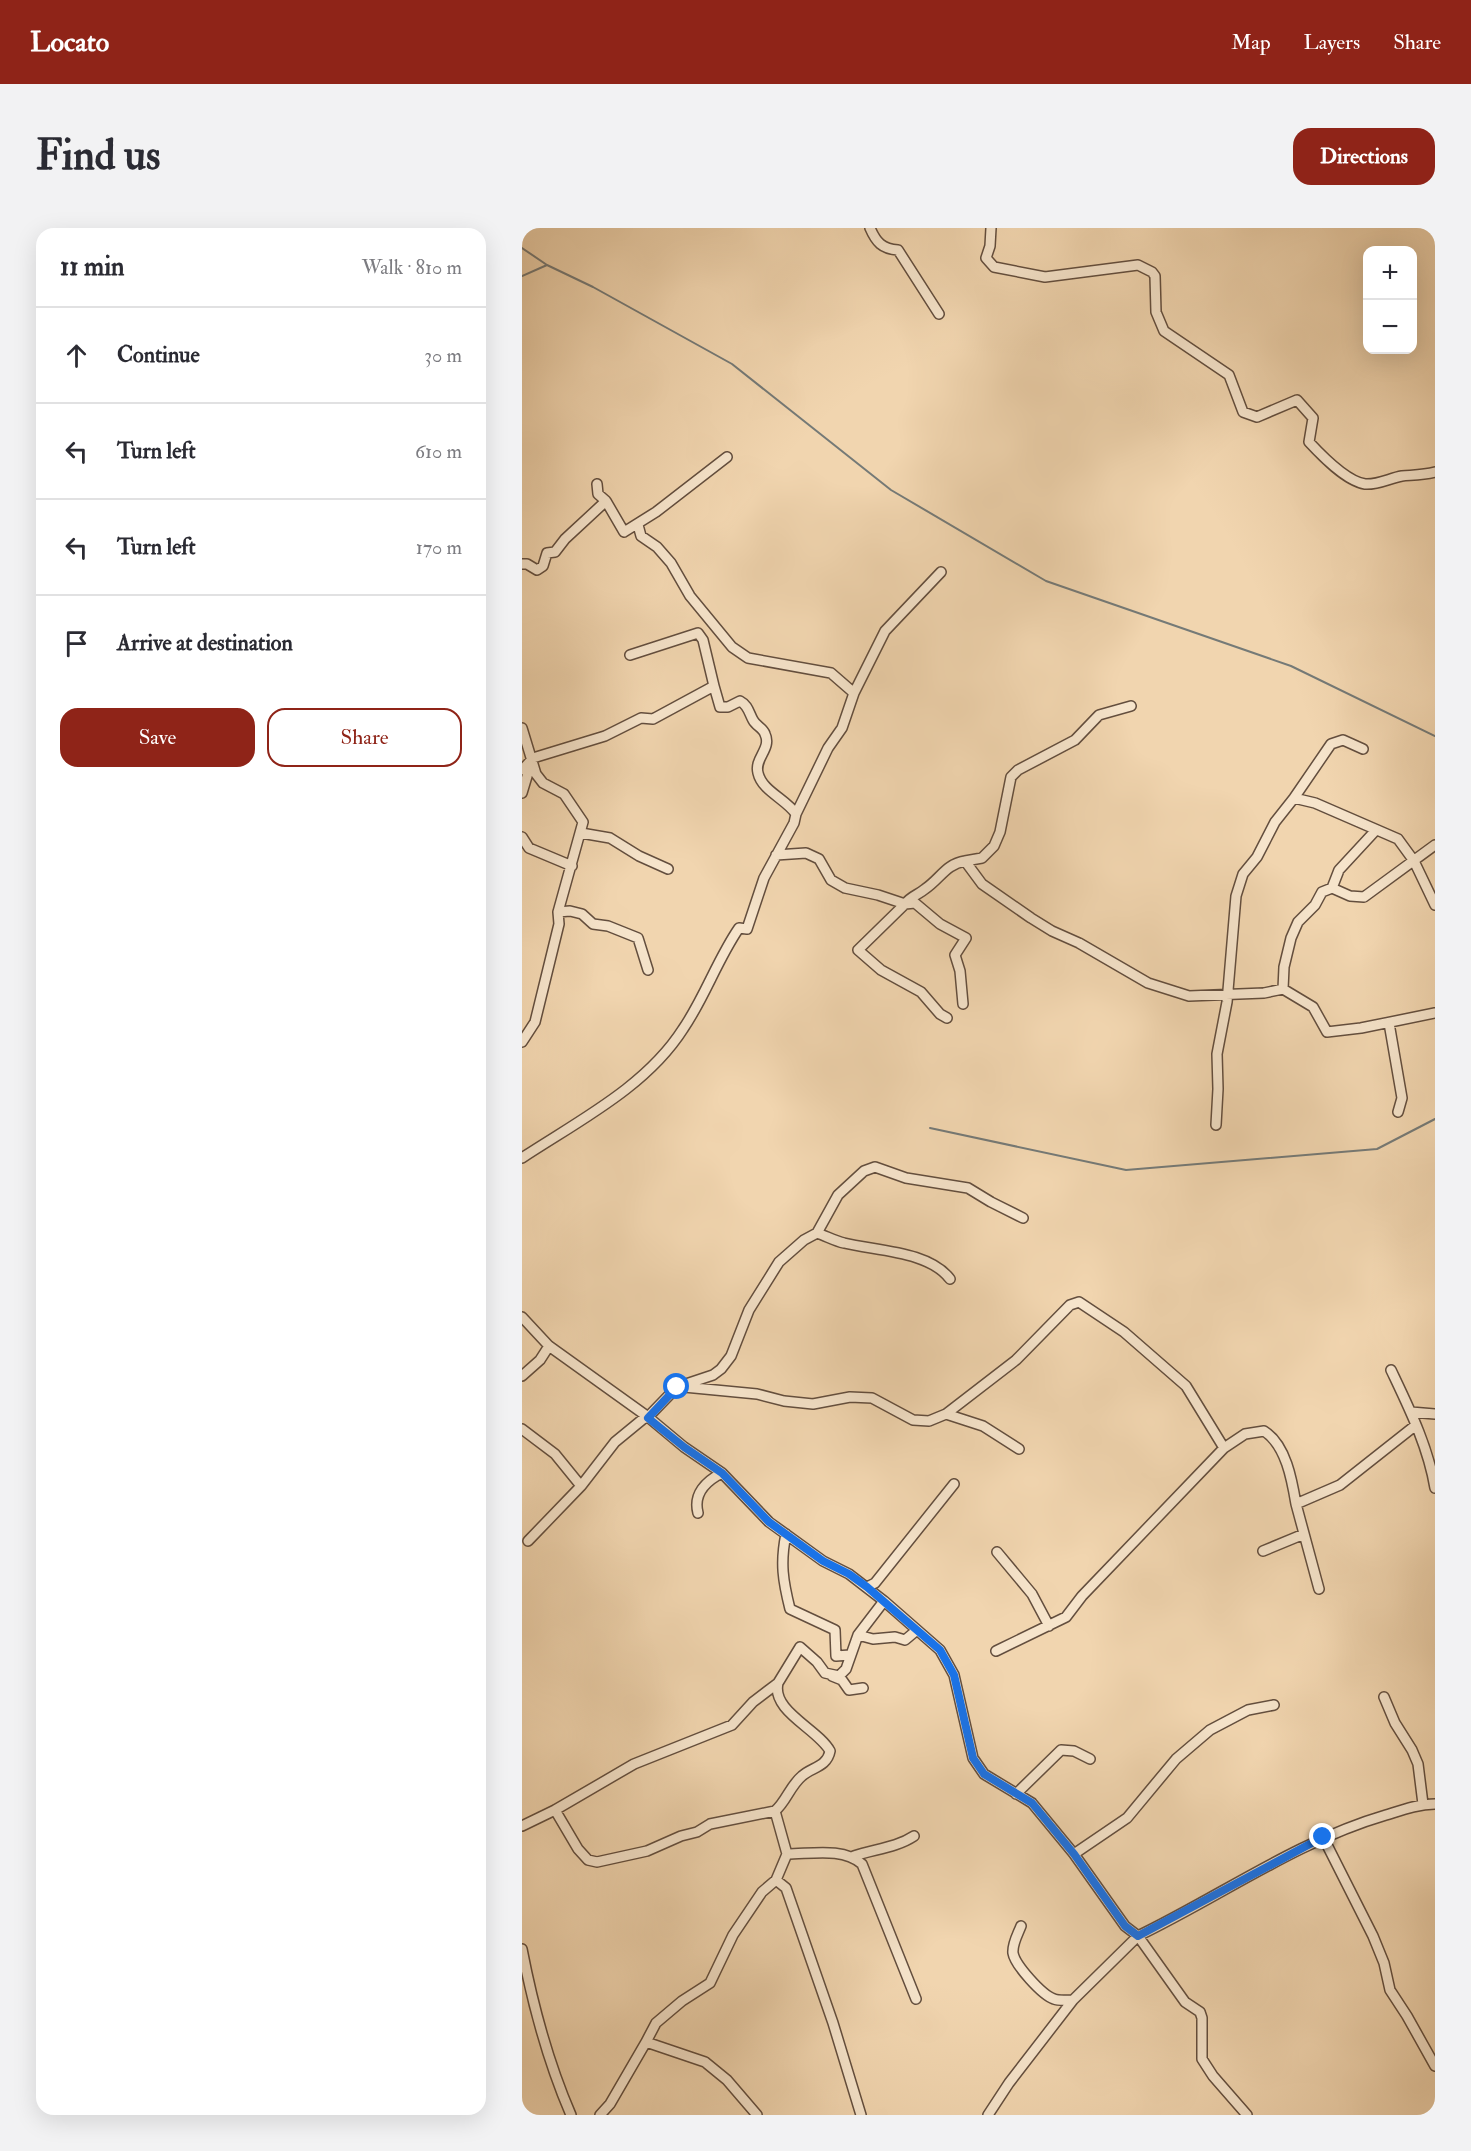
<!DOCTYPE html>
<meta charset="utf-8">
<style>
:root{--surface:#fff;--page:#f2f2f3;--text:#2b2b33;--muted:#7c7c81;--line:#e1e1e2;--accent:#8f2418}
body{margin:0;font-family:"IM FELL Double Pica",serif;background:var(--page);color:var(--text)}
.controls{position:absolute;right:18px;top:18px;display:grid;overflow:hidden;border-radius:12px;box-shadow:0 6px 24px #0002}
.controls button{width:54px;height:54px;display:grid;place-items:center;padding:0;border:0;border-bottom:2px solid var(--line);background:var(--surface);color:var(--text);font:30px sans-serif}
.stop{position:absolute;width:18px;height:18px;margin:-14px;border:4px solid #1a73e8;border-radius:50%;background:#fff}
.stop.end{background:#1a73e8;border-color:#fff;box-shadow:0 2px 6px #0008}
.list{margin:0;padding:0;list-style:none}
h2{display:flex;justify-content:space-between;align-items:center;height:78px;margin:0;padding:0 24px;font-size:26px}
h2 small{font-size:20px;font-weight:400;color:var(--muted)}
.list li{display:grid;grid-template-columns:39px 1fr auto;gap:18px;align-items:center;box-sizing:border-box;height:96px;padding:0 24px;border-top:2px solid var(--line)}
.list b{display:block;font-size:22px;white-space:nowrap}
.list em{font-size:20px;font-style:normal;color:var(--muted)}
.actions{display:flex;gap:12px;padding:18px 24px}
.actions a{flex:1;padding:14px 0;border:2px solid var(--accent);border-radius:18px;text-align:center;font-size:21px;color:var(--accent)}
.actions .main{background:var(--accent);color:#fff}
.icon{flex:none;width:33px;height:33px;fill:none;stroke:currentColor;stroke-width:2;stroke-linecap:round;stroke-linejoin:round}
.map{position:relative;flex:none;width:913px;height:1887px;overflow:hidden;border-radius:18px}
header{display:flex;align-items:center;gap:36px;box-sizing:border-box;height:84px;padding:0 30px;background:var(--accent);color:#fff}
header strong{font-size:28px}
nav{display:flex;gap:33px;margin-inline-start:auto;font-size:21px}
.intro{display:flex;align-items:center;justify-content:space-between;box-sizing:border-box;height:144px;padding:0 36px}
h1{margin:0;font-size:42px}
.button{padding:15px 27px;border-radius:18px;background:var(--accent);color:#fff;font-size:21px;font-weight:700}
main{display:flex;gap:36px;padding:0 36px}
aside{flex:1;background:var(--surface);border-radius:18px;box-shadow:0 6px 24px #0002}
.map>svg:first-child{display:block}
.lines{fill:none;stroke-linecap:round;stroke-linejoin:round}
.stream{stroke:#757a77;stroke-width:2}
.minor-casing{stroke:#634e3e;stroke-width:12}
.minor{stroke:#f6e4cb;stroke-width:9}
.route{stroke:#1a73e8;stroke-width:8}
</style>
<header>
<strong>Locato</strong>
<nav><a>Map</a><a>Layers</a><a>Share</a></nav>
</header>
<div class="intro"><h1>Find us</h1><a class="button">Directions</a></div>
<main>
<aside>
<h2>11 min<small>Walk · 810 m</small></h2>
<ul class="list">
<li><svg class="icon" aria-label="ahead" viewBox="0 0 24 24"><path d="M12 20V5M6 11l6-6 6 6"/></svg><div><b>Continue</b></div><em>30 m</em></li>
<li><svg class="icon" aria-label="left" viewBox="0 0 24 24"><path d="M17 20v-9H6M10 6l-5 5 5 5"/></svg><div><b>Turn left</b></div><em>610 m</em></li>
<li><svg class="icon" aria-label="left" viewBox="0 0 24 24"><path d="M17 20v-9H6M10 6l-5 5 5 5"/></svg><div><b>Turn left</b></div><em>170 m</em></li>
<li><svg class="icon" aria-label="arrive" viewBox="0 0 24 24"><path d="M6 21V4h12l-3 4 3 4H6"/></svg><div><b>Arrive at destination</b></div></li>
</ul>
<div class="actions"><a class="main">Save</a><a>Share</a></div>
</aside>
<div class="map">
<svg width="913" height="1887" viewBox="0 0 913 1887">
<rect width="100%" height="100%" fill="#f1d5af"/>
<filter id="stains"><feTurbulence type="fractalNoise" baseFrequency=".00333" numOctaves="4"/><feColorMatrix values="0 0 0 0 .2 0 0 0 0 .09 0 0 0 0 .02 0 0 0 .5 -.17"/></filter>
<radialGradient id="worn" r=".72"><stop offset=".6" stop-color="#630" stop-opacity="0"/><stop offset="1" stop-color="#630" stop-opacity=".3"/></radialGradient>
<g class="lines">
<!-- stream -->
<path class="stream" d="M0,20L25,37L71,59L210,136L369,262L524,353L769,438L913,508
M0,48L25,37
M408,900L604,942L855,921L913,891"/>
<defs>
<path id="minor" d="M348,0C354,14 360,21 376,22L417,86
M469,0L468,18L464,30L472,39L523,49L616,37L630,44L633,48L634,84L642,103L707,147L721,184L735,189L775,172L791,190L787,214C800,228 824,253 843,256C856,257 868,250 880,248C891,247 902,247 913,244
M84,273L102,304L134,284L205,229
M116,297L119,308L135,319L149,335L168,368L210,419L226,430L309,445L332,465L363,403L419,344
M0,336H5L15,342L21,338L25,325L33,324L43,311L84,273L76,266L75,256
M108,427L176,405L181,412L192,458
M0,500L14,546L21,555L42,566L61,594L36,684L37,696L13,794L0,814
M0,565L6,545L1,541L11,530L83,508L119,490L131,491L192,458L198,479H206L218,473C226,477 227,485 231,492C234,498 241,500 243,506C250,521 232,530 236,545C240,563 264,571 274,586L272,595L242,650L225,701L217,700C195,732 183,769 161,801C124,859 56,893 0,930
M772,570L793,575L876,611L892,633L913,677
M274,586L306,520L320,500L332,465
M59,605L88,610L117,628L146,641
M0,609L7,620L50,638
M254,627L284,625L297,631L309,652L323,660L356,667L383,676C389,668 396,667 403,661C418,651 424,636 443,633L460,656L509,690L530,703L557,715L626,755L667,768L742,765L761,761L791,779L805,804L839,800L913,785
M443,633L460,630L472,618L478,604L489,549L496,542L553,512L577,487L609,478
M810,660L817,642L854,602
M36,684L48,683L60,686L71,696L86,698L116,710L126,742
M761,761L762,739L769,710L776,694L793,677L800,664L810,660L828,668L842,669L913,617
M425,790L418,786L399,764L359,742L336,722L383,676L393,675L418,696L444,710L433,727L438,743L441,776
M867,795L880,870L876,884
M694,897L696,861L695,826L705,774L714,668L721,646L735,629L753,594L772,570L809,516L821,512L841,521
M295,1005C304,1008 313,1013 322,1015C354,1023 407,1023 428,1051
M0,1089L27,1118L126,1189L162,1219L200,1245L247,1294L301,1333L327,1346L362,1373L336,1407L324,1441L317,1448L303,1445L295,1434L278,1419L256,1455L231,1474L210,1497L112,1536L33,1582L0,1598
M869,1142C887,1180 906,1218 913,1260
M0,1148L18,1132L27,1118
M162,1159L235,1166L262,1173L291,1176L328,1169L350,1170L391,1192L407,1193L424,1186L494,1132L548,1077L557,1074L602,1104L664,1158L702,1220
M889,1184L913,1186
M424,1186L461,1198L497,1221
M0,1201L33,1226L59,1258
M774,1276L797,1361
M176,1285C171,1266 184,1253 200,1245
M264,1306C258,1335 261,1353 268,1381L313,1402L314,1428L328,1427
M6,1313L59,1258L93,1214L121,1191L126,1189L155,1159L191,1147L199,1141L209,1128L227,1082L257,1034L282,1012L295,1005L316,967L342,943L353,939L384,950L446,960L469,974L501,990
M741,1323L782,1306
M475,1324L510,1366L527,1398
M345,1359L353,1355L432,1256
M362,1373L418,1422L432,1447L451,1530L462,1546L510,1575L552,1626L603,1698L616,1708C699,1668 775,1613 864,1587C880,1582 896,1576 913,1576
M336,1407L351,1411L373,1409L383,1412L395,1402
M474,1423L544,1389L560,1368L702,1220L723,1206L742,1203C764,1217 770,1252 774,1276L818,1257L894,1197
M310,1448L320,1452L327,1462L341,1460
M862,1469L873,1495L890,1522L896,1536L901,1576
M494,1566L539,1522L552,1523L568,1531
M33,1582L56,1621L66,1632L75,1634L125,1623L159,1608L175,1604L188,1596L253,1583C264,1574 268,1558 280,1548C290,1539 305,1539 308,1523C296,1501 249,1483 256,1455
M253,1583L265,1626
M801,1609L851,1708L862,1735L868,1762L885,1788L913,1838
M552,1626L605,1590L654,1531L688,1502L726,1482L752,1477
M332,1628C352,1621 374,1620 392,1608
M254,1652L265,1626C289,1626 321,1619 340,1636L394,1771
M499,1698C496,1706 490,1716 491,1725C493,1737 520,1767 532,1771C537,1773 544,1772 551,1772
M0,1721C11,1778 26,1834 49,1887
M124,1814L134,1795L160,1773L188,1755L211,1707L240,1664L254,1652L264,1660L311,1795L339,1887
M78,1887L88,1876L124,1814L183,1834L205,1852L235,1887
M466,1887L487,1855L551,1772L616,1708L663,1774L678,1784L680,1790V1831L691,1848L725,1887"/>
</defs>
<!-- minor casing -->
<use href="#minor" class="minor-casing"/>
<!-- minor -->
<use href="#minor" class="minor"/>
</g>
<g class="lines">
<!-- route -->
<path class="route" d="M155,1159L126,1190L162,1219L200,1245L247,1294L301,1333L327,1346L345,1359L418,1422L432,1447L451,1530L462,1546L510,1575L552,1626L603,1698L616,1708L801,1609"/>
</g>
<rect width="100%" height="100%" filter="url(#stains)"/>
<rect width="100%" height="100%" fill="url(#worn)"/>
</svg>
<div class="controls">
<button>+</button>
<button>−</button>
</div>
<div class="stop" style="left:155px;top:1159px"></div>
<div class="stop end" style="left:801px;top:1609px"></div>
</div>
</main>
